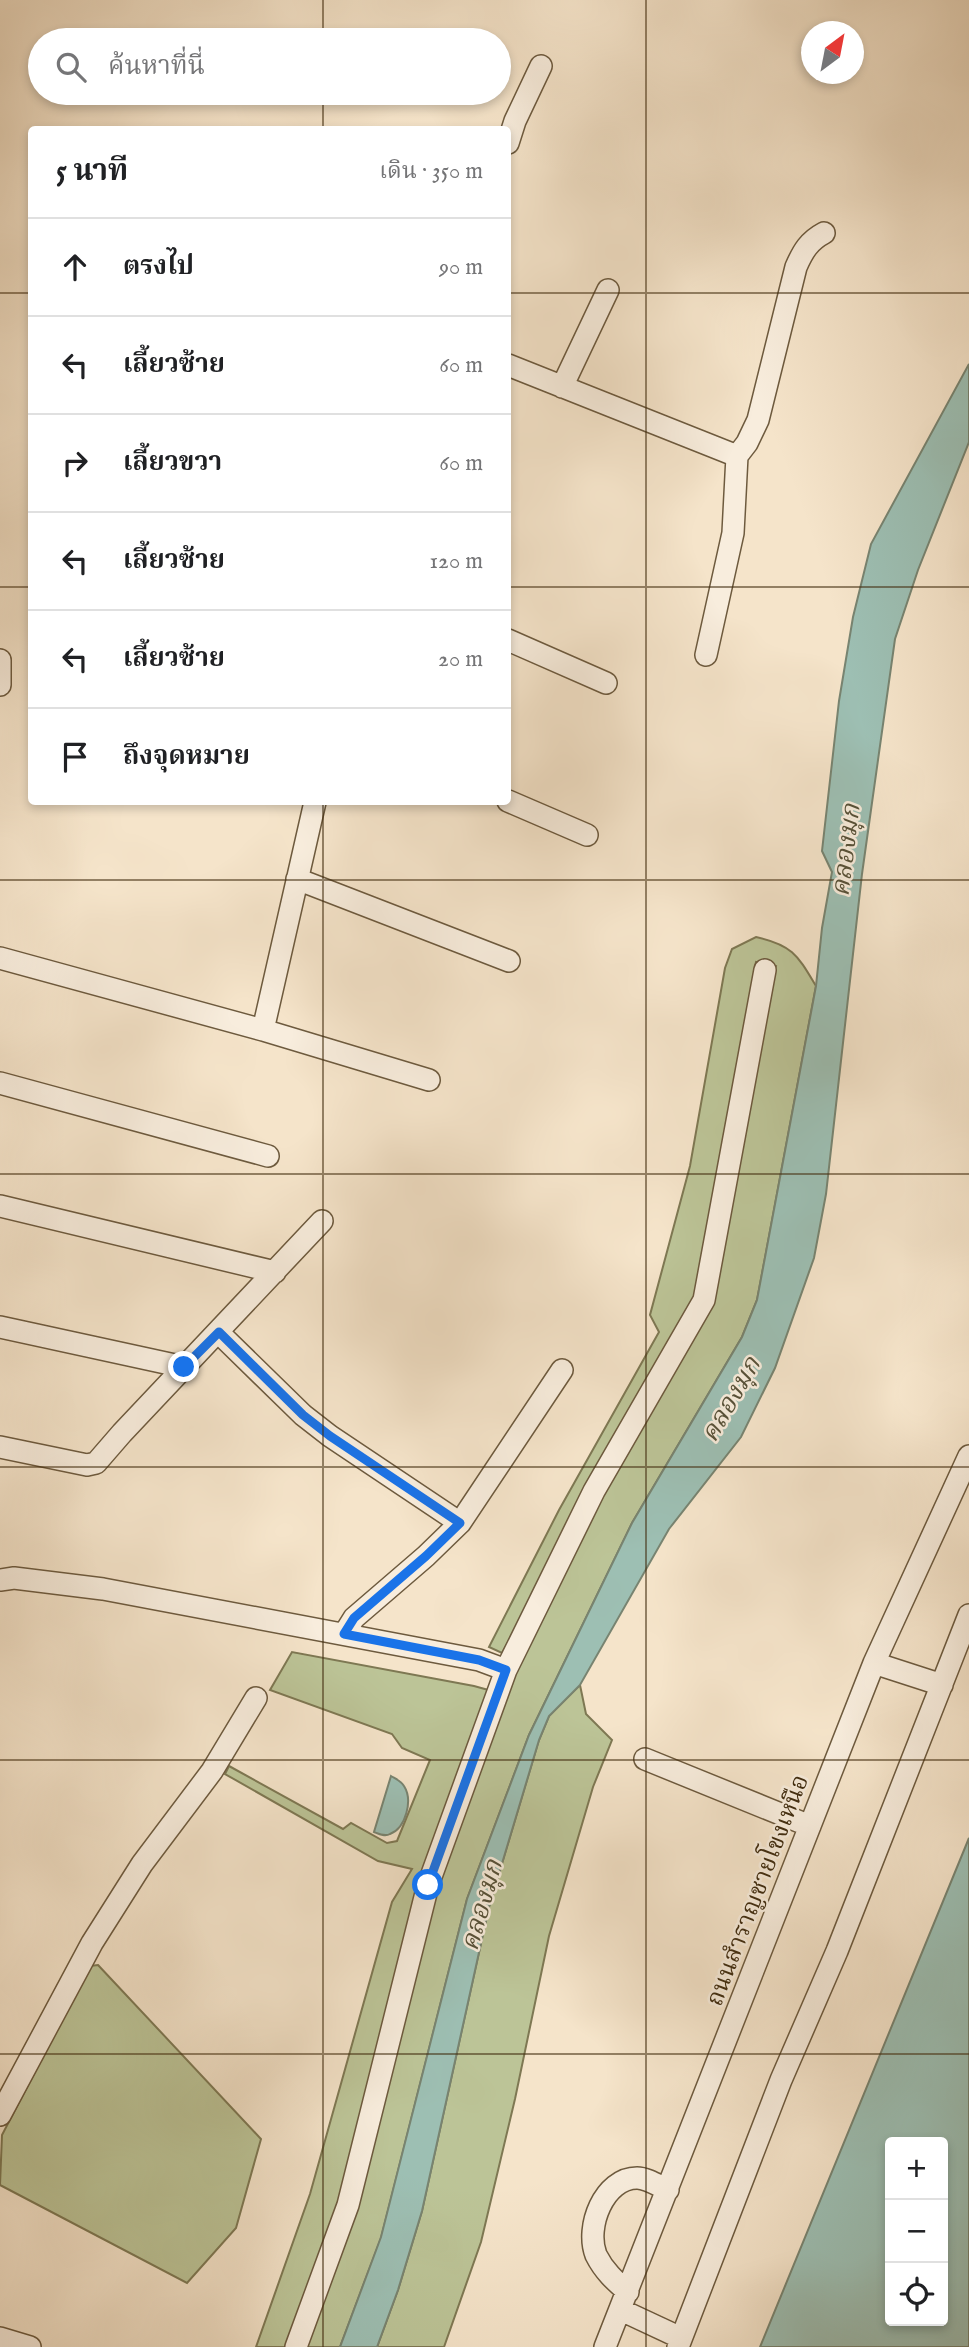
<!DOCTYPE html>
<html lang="th">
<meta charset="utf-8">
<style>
:root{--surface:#fff;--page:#f2f2f2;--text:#202124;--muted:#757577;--line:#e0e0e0}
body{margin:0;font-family:"IM FELL English","Noto Serif Thai",serif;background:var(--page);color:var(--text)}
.controls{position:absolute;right:21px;bottom:21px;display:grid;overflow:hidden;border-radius:7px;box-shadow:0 4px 10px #0003}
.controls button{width:63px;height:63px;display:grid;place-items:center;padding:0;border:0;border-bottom:2px solid var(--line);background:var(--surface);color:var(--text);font:35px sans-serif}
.compass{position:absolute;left:801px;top:21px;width:63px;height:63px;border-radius:50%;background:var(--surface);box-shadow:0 4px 10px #0003;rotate:32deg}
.stop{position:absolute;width:21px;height:21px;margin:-16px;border:5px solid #1a73e8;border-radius:50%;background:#fff}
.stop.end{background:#1a73e8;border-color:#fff;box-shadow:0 2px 7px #0008}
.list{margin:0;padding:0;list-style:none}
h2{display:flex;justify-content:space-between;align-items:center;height:91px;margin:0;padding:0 28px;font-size:30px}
h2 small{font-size:23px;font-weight:400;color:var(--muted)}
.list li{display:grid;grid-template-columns:46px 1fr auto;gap:21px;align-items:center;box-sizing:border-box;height:98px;padding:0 28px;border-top:2px solid var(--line)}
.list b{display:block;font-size:26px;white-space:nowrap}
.list em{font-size:23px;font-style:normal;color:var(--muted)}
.icon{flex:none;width:38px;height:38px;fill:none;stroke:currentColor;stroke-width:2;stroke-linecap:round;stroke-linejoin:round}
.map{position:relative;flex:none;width:969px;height:2347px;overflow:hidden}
.search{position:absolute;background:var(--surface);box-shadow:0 4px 10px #0003;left:28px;top:28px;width:483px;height:77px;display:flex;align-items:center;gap:18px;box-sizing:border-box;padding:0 24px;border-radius:38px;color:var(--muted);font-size:26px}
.panel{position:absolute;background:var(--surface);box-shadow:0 4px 10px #0003;left:28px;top:126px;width:483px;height:679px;border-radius:7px}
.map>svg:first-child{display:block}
.green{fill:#bcc497;stroke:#7e7853;stroke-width:2}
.water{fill:#9dbfb3;stroke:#788471;stroke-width:2;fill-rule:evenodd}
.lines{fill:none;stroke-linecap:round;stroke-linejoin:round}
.minor-casing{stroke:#6d5a3e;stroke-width:24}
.minor{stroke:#f8eddd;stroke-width:21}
.route{stroke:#1a73e8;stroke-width:9}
.grid{fill:none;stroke:#402c0f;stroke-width:2;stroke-opacity:0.55}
.labels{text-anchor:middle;stroke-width:5;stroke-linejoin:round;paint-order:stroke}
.street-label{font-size:24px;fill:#402c0f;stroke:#f8eddd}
.water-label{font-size:26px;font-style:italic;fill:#575138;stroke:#f8eddd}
</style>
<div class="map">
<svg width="969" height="2347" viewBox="0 0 969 2347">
<rect width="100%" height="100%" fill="#f5e4ca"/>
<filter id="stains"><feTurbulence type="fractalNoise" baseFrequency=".00286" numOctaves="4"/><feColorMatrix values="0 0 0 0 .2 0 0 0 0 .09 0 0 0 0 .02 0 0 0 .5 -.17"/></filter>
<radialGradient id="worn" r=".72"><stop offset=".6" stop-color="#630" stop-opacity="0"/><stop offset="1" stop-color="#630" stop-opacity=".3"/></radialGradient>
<!-- green -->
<path class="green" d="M756,937C793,945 798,956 816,986L757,1300L742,1337L632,1523L529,1735L467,1899L381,2238L340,2347H256L310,2194L392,1902L412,1869L378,1861L225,1774L229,1766L343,1829L351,1823L387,1843L397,1841L430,1760L402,1748L392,1734L270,1690L292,1652L474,1686L503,1694L602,1495L713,1305L776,966L756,962L696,1296L502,1653L489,1647L559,1510L659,1332L650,1315L690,1166L725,968L732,949Z
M580,1685L586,1714L612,1740L593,1787L549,1936L515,2099L481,2242L444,2347H377L398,2290L422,2211L489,1907L539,1740L549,1716Z
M98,1965L261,2139L236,2228L187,2283L0,2185L2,2135L90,1966Z"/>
<!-- water -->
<path class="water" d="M969,364V442L918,570L895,639L862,874L826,1194L814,1258L775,1368L741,1437L669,1529L580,1685L549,1716L539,1740L489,1907L422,2211L398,2290L377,2347H340L381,2237L467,1899L529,1735L632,1523L742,1337L757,1300L816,986L822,928L832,872L822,851L839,701L853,617L871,544Z
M391,1776C396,1779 401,1781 404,1786C413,1800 406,1828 390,1834C385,1837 379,1834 374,1832Z
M969,1838V2347H760ZM890,2142H943V2321H890Z"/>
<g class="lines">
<defs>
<path id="minor" d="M508,143L515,121L541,66
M508,365L737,456L733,533L706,655
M562,387L608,290
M737,456L747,443L758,420L796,267C803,251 809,241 824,233
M508,640L606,683
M0,660V685
M508,801L587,835
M297,879L509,961
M0,958L263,1030L429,1080
M263,1030L315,802
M0,1083L268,1156
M0,1206L275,1272
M0,1327L184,1367
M218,1332L303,1415L330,1436L460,1523
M0,1447L87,1465L96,1463L122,1433L322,1221
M0,1580L14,1578L103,1589L479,1660L506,1670
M344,1634L354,1618L426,1556L460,1523L562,1370
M874,1663L942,1685
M645,1759L810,1826
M0,2115L92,1943L142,1864L212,1771L256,1698
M628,2292C615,2281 604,2271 596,2255C585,2227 604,2178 637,2178C647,2178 659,2186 668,2190
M621,2310L681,2338
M0,2338L30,2347
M296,2347L348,2205L428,1885L506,1670L594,1491L704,1300L765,970
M605,2347L874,1663L969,1456
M678,2347L781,2080L837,1951L969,1615"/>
</defs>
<!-- minor casing -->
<use href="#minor" class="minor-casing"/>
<!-- minor -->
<use href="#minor" class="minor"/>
</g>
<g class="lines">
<!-- route -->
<path class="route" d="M184,1367L219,1332L303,1415L330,1436L460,1523L426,1556L354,1618L344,1634L479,1660L506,1670L428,1885"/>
</g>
<!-- grid -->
<path class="grid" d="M323,0V40M646,0V2347M323,93V130M0,293H32M508,293H969M0,587H32M508,587H969M323,802V2347M0,880H969M0,1174H969M0,1467H969M0,1760H969M0,2054H969"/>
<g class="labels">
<!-- street labels -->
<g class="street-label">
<text transform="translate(757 1890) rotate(-69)" y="8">ถนนสำราญชายโขงเหนือ</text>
</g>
<!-- water labels -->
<g class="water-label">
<text transform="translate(845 850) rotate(-83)" y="9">คลองมุก</text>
<text transform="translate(730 1399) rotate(-60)" y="9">คลองมุก</text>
<text transform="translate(481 1905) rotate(-74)" y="9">คลองมุก</text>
</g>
</g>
<rect width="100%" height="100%" filter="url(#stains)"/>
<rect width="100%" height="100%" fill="url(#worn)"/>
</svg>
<div class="controls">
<button>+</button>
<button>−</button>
<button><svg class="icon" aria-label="locate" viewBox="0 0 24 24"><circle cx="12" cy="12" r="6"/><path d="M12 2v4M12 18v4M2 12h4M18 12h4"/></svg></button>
</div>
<svg class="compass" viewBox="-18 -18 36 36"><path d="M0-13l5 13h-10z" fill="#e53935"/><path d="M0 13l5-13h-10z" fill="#757577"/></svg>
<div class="stop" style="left:428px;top:1885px"></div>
<div class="stop end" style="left:184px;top:1367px"></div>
<div class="search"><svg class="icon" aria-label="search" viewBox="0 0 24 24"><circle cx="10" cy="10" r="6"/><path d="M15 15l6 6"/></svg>ค้นหาที่นี่</div>
<section class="panel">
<h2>5 นาที<small>เดิน · 350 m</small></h2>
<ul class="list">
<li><svg class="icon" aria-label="ahead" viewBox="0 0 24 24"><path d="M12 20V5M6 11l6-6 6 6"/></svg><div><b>ตรงไป</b></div><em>90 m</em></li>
<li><svg class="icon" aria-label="left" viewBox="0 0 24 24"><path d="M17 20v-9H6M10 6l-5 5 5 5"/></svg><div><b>เลี้ยวซ้าย</b></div><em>60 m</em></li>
<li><svg class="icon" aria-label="right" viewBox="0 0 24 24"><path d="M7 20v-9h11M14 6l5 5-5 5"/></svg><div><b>เลี้ยวขวา</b></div><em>60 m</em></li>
<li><svg class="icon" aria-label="left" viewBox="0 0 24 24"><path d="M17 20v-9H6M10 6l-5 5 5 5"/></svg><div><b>เลี้ยวซ้าย</b></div><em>120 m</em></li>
<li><svg class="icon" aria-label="left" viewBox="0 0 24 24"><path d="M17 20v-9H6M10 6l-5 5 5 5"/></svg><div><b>เลี้ยวซ้าย</b></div><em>20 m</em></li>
<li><svg class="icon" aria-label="arrive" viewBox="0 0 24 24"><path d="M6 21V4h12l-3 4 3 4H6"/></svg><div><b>ถึงจุดหมาย</b></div></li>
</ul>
</section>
</div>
